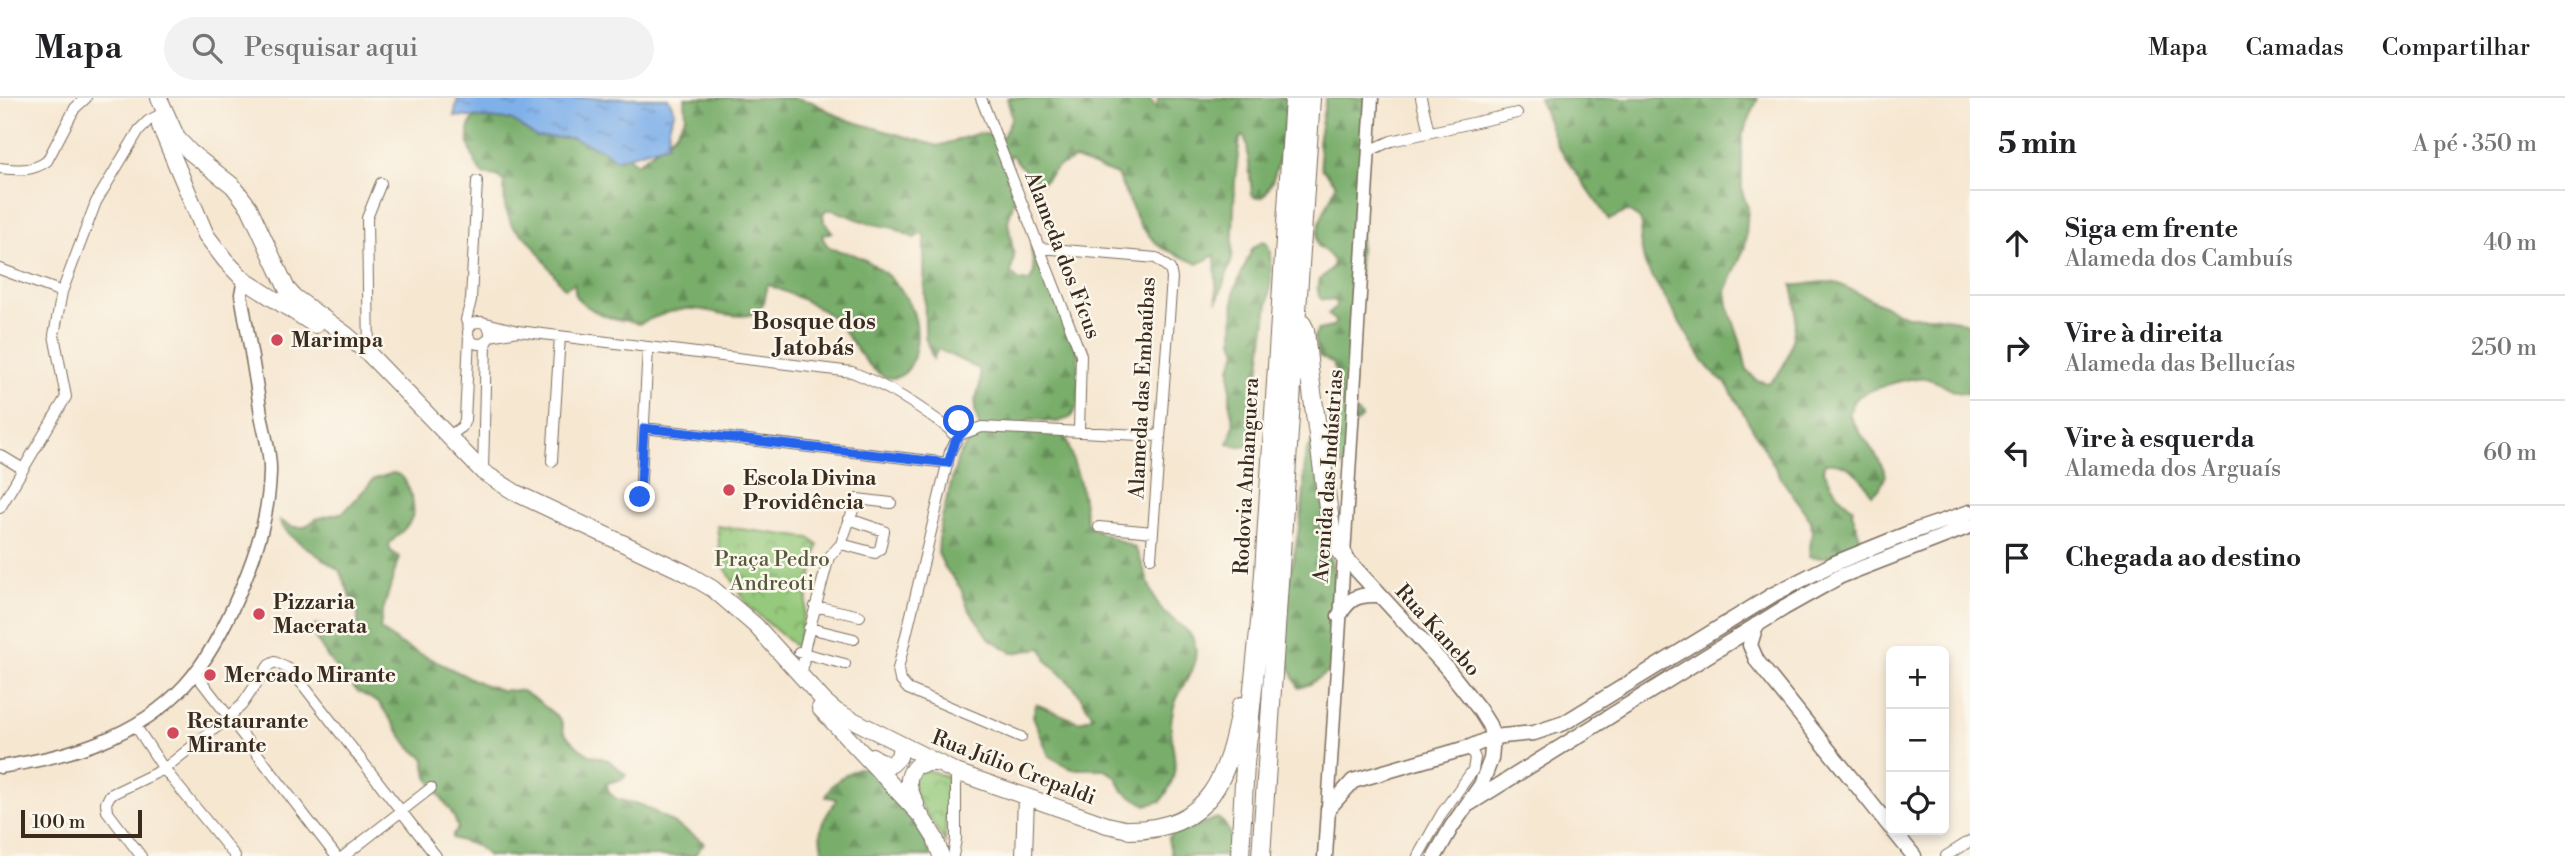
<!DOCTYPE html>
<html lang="pt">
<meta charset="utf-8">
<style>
:root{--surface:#fff;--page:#f2f2f2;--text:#202124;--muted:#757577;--line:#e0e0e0}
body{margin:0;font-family:"Libre Bodoni",serif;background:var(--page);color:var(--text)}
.controls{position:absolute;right:21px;bottom:21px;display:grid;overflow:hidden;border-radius:10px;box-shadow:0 4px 10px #0003}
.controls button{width:63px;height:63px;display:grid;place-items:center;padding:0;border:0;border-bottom:2px solid var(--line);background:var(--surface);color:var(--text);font:35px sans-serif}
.scale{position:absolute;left:21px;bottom:18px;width:121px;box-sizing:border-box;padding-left:7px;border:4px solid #3b2a1e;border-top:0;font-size:19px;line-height:24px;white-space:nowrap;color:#3b2a1e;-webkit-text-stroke:5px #fbf7ec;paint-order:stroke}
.stop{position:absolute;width:21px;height:21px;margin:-16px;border:5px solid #2563eb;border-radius:50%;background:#fff}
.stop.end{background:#2563eb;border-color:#fff;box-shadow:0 2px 7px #0008}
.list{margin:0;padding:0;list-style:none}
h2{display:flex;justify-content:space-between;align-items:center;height:91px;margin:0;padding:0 28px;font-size:30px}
h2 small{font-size:23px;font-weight:400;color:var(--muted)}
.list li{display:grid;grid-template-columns:46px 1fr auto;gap:21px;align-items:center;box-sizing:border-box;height:105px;padding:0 28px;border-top:2px solid var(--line)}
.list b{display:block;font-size:26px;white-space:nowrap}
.list p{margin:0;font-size:23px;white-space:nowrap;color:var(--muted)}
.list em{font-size:23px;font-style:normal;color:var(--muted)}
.icon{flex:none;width:38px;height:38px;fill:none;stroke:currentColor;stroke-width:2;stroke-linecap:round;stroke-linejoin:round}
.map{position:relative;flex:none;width:1970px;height:758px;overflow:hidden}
header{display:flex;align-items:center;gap:42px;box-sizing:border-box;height:98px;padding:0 35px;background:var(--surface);border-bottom:2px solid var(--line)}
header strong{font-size:33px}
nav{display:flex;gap:38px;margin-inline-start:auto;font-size:24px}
.search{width:490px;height:63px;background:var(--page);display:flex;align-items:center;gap:18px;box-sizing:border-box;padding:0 24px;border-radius:38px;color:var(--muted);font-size:26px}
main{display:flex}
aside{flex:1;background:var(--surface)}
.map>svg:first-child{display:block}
.forest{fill:url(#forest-firs);stroke:#5a6c44;stroke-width:2}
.park{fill:url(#park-crowns);stroke:#687a4c;stroke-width:2}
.water{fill:url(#water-ripples);stroke:#5d6d84;stroke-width:2}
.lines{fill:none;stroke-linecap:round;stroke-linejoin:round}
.minor-casing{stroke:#7c6c5d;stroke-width:12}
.tertiary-casing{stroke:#7c6c5d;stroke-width:15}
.secondary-casing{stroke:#7c6c5d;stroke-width:17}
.primary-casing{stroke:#7c6c5d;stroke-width:18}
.motorway-casing{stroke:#7c6c5d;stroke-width:20}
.minor{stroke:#fff;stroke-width:10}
.tertiary{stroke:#fff;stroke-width:12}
.secondary{stroke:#fff;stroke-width:14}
.primary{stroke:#fff;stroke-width:16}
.motorway{stroke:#fff;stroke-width:18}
.route{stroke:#2563eb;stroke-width:9}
.poi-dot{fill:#d1495b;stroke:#fbf7ec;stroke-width:2.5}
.labels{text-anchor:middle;stroke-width:5;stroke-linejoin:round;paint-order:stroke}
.street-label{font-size:21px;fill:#3b2a1e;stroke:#fbf7ec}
.poi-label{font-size:21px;font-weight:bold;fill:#3b2a1e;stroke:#fbf7ec;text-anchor:start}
.park-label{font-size:21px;fill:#565a3a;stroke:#fbf7ec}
.neighbourhood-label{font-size:23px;font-weight:bold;fill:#3b2a1e;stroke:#fbf7ec}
</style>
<header>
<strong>Mapa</strong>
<div class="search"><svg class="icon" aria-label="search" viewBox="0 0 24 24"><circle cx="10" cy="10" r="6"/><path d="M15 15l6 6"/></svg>Pesquisar aqui</div>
<nav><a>Mapa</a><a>Camadas</a><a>Compartilhar</a></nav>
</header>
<main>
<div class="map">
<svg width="1970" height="758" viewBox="0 0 1970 758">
<defs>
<pattern id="forest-firs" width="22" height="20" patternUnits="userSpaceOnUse" patternTransform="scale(1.75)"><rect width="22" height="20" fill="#78ad6b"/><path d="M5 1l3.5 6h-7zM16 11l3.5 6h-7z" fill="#648d57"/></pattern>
<pattern id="park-crowns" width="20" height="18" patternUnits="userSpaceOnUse" patternTransform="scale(1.75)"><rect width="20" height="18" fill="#95c97b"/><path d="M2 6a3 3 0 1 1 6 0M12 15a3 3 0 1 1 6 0" fill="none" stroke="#7ba364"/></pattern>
<pattern id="water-ripples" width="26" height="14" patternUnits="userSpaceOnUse" patternTransform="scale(1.75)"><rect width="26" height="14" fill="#7fb0ea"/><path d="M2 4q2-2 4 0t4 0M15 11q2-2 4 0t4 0" fill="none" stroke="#698fbd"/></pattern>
</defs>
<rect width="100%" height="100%" fill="#fbf7ec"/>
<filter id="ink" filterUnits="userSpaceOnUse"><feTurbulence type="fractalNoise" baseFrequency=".0143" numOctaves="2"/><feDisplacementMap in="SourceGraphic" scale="14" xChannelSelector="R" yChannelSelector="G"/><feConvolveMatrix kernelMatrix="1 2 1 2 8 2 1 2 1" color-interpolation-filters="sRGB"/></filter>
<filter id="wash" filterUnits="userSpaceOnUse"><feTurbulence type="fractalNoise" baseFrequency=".00686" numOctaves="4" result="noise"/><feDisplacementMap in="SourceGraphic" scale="28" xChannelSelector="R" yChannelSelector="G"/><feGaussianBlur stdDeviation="1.57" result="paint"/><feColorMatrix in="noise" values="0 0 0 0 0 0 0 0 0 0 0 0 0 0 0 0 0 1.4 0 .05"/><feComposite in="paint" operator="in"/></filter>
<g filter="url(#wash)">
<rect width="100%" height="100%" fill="#f6e7d1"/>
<!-- forest -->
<path class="forest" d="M685,0H794L812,4L844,21L938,48L979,35L1003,39L1012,19L1007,0H1149L1157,11L1158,0H1287C1285,29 1281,76 1263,99L1256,100L1252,97L1247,46L1244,38L1240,40L1235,83L1232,161L1217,204L1215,157L1198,166L1160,149L1141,129L1117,77L1075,61L1057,69L1043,84L1039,85L1028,78L1013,58L1010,57L1009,59L1014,102L1008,124L1014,158L1011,175L1019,183H1030L1034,174L1031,149L1034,148L1078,254L1079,306L1070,320L1057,324L1029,321L1022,329L1059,335L1066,340L1080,385L1087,425L1097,433L1135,450C1146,469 1148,496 1163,513C1173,524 1193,532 1195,547C1200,572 1178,589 1173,612C1164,651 1189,665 1161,703L1146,707L1123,693L1116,679L1104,671H1072L1049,658L1033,618L1036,606L1079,624L1093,618L1074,589L1047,563L1042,550L1013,555L990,541L968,510L961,491L944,468L938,455L940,428L958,359L966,347L982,336C980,328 976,320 975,312C973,295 984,293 979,271L938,251L933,261L925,239L924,138L921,136L914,140L894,130L868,125L833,112H826L823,116L824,123L832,134L822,137C827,156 841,151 855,157C893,174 925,209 915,253C914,261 909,272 903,276C876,296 850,236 835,222C817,206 790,196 769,187L766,189C767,239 712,208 686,211C669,212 654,220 638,226C628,221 620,224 611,220C598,216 585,208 576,199L574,185L566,190L563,189L530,143L512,128L505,109L504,84L497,78L482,76C473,63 459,31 476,19C480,15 487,15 492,13L601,38L637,66L675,36L686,18Z
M1326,0H1369L1355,236L1351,254L1354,312L1362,319C1341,337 1352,359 1336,376L1332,377L1333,344L1340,298L1339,285L1333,265L1319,258L1314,239L1318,232L1332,229L1336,224L1328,216L1336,208V203L1321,201C1304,170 1359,176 1318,148C1313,127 1330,106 1336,86L1322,70L1318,44Z
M1539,0H1758L1742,38V94L1748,110L1745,149L1726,193L1728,207L1741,246L1747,272L1756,282L1768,285C1789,271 1794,239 1796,215C1797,206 1793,196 1792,187C1809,189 1820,180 1839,186L1906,218H1933L1958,222L1970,227V295C1949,297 1944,283 1924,280C1913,278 1864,292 1856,301C1853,305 1851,312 1849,316C1859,338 1878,354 1886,377L1880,390L1871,396C1862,378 1847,362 1825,365L1823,371L1837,396L1853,410L1852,414L1861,443C1844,452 1830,462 1809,459L1812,434L1811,423L1783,383L1726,285L1712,274L1703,263L1645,167L1640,143L1642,128L1640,121L1628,113L1609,122L1557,47Z
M1262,143L1266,144L1270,152L1271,182L1258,283L1252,301L1254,306L1259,309L1255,347L1239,349L1228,346L1234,326L1230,308V270L1237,254L1233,242L1234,193L1252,151Z
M1312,344L1329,443C1327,461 1336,475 1338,493C1340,510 1335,554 1331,572L1310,586L1299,590C1291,574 1286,562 1285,545C1282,493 1301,441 1304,390C1305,376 1302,354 1312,344Z
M393,375C402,377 405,381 408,389C421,420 410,425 389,446L390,452L399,459L382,516L380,531L400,546L480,585L501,592L522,593L535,601L558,619L562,625L564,635L579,650L590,657L608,662L626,677L623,681L607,685C607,690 608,695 614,699C620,704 633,704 641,707C649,710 701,741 704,745L694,758H488L477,748L452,740L453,736L458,731C453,704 423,689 425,661L409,648L379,605L357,593L330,563L313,536L315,527C327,526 337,537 349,539L358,531V517L340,473L296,442L282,429L280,423L293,429H305L316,421L344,414L374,381Z
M858,670H869L898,697L927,746L931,758H824C816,732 821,724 836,703L835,700L826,699C831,684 844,677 858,670Z
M1217,720C1231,727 1232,744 1231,758H1172L1168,741L1171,737Z"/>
<!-- park -->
<path class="park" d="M717,428L809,440L818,447L797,550L748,508L721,463Z
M921,673H931L947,679L945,744L914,697L913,679Z"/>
<!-- water -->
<path class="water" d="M458,0H668L675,13L669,28L668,46L615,62L605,53L573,40L536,39L511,22L454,18Z"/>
</g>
<g filter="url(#ink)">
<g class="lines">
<defs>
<path id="minor" d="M981,0L1081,257L1079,333
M1421,0L1429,34
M1369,53L1391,43L1517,15
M0,70C17,72 32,74 47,63L75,10L86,0
M1041,150L1156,160L1170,171L1172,180L1151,460
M0,171L62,194
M482,224L514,232
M468 235a11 11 0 1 1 22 0a11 11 0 1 1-22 0Z
M469,230L466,222L471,202L477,83
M490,238L518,233L852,274C887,288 920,308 949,331
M369,256L367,120L381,85
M950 330a7 7 0 1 1 14 0a7 7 0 1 1-14 0Z
M644,330L948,365
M962,336L982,329L1159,338
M959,337L950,354L898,571L900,582L908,591L1021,639
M449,338L462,329L465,322L469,239
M0,357L23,371
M552,363L560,238
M483,374L486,243
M640,399L648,250
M0,410L66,299L54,237L62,194L96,104L139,32L148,23L165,14
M1099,429L1153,434
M841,446L857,401L891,405
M815,508L860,518
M809,530L854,541
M799,554L845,566
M195,575L336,758
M802,578L805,548L829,459L841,446L875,455L880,451L884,433L849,421
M135,627L164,671L235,758
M141,758L107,713L106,705L110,697L164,671L228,620L242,607L269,567L275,564L289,571L303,587L436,758
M344,758L431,690
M953,758L956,741V674
M1418,758L1442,715L1473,672L1475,660L1470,649
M1946,758L1970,743"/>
<path id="tertiary" d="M0,669C67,659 138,639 185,587C209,561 227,524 241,491C257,453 269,416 270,374C271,355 264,335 261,316C255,276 248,236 241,196L244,182
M1328,711C1343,474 1359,237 1372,0"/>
<path id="secondary" d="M1344,458L1446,569L1479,611L1489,627L1493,639L1491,661L1481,687L1452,728L1435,758
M1339,518C1349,500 1358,496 1378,497
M1756,527L1750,547L1757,563L1891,730
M1469,706L1784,510L1841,478L1970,428
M1893,732L1914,758
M1325,758L1328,711L1353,683L1470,649L1493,639L1534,635L1564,625L1774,496L1835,465L1914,433L1970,414"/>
<path id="primary" d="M159,0L177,40L190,54L233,88L249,109L287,191L294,199L344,235L369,256L483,374L516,395L686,475L713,491L756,528L824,603L837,614L956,674L1107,727L1129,732
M160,28L206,137L225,162L244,182L315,227
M820,610L921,718L935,740L941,758
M872,658L886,667L892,666L899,659L901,647
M916,706C909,692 904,680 916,668L934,664
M1024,758L1026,699"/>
<path id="motorway" d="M1302,226L1305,232L1309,272L1331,431L1338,450L1344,458
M1129,732C1212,732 1228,677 1241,608
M1240,758L1245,666L1262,505L1294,0
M1261,758L1311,0"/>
</defs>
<!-- minor casing -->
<use href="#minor" class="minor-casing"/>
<!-- tertiary casing -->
<use href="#tertiary" class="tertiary-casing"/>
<!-- secondary casing -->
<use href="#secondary" class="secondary-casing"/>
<!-- primary casing -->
<use href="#primary" class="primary-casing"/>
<!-- motorway casing -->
<use href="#motorway" class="motorway-casing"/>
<!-- minor -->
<use href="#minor" class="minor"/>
<!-- tertiary -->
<use href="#tertiary" class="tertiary"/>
<!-- secondary -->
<use href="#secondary" class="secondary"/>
<!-- primary -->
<use href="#primary" class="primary"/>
<!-- motorway -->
<use href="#motorway" class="motorway"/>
</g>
</g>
<g class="lines" filter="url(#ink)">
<!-- route -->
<path class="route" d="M640,399L644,330L948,365L955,343L964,333V327L959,323"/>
</g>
<!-- markers -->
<g class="poi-dot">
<circle cx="277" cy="242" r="7"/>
<circle cx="729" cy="392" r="7"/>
<circle cx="259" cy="516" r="7"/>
<circle cx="210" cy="577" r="7"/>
<circle cx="173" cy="635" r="7"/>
</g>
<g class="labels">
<!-- street labels -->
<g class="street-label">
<text transform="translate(1063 157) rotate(69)" y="7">Alameda dos Fícus</text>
<text transform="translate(1142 290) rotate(-87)" y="7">Alameda das Embaúbas</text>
<text transform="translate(1246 378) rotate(-87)" y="7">Rodovia Anhanguera</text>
<text transform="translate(1328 378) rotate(-86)" y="7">Avenida das Indústrias</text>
<text transform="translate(1438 532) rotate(48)" y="7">Rua Kanebo</text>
<text transform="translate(1014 669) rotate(21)" y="7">Rua Júlio Crepaldi</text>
</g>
<!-- poi labels -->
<g class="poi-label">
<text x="291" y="249">Marimpa</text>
<text x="743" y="387">Escola Divina<tspan x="743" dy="24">Providência</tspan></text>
<text x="273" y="511">Pizzaria<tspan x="273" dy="24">Macerata</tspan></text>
<text x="224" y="584">Mercado Mirante</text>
<text x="187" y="630">Restaurante<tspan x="187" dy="24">Mirante</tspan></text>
</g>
<!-- park labels -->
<g class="park-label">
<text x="772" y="468">Praça Pedro<tspan x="772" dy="24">Andreoti</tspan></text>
</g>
<!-- neighbourhood labels -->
<g class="neighbourhood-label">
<text x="814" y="231">Bosque dos<tspan x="814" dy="26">Jatobás</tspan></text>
</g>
</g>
</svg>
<div class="controls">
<button>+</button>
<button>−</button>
<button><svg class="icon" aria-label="locate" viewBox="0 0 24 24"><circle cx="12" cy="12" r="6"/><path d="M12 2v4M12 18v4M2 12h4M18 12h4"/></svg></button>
</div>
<div class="scale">100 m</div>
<div class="stop" style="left:959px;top:323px"></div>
<div class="stop end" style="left:640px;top:399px"></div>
</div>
<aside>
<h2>5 min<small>A pé · 350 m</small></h2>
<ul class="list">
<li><svg class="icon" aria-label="ahead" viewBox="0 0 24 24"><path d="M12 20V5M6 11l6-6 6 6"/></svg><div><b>Siga em frente</b><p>Alameda dos Cambuís</p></div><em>40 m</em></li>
<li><svg class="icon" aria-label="right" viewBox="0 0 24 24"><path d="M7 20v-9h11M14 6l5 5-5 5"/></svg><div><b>Vire à direita</b><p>Alameda das Bellucías</p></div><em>250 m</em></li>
<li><svg class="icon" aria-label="left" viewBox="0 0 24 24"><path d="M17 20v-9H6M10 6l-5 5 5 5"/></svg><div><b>Vire à esquerda</b><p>Alameda dos Arguaís</p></div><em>60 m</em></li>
<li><svg class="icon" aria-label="arrive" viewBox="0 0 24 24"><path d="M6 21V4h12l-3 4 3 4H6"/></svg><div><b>Chegada ao destino</b></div></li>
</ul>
</aside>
</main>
